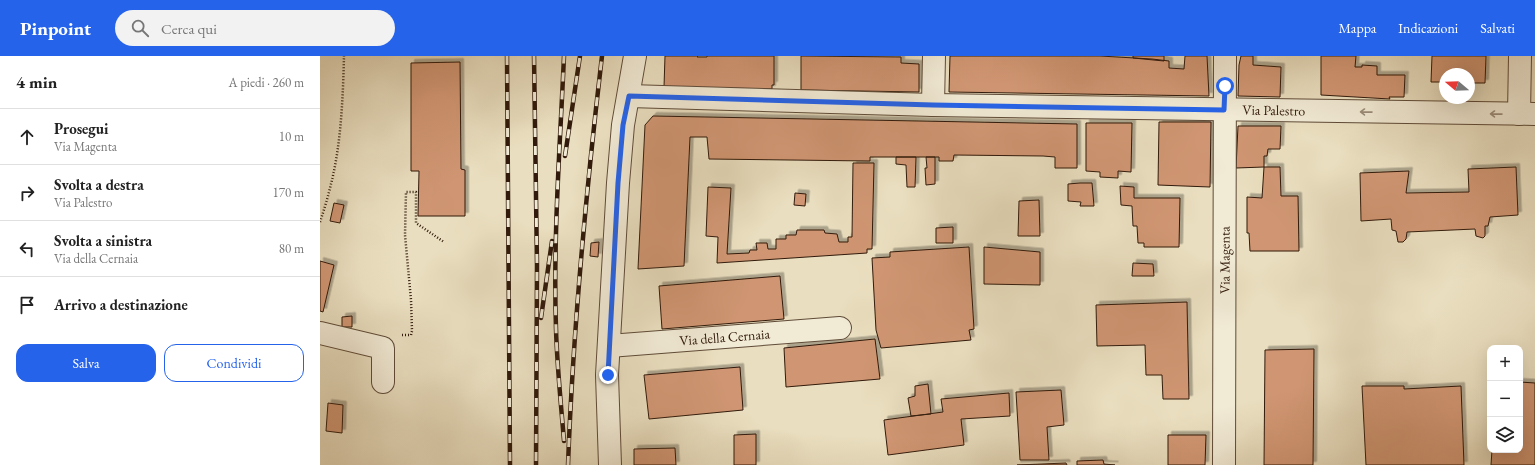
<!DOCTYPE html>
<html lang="it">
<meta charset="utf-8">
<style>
:root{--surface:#fff;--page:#f2f2f2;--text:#222;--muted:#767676;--line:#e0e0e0;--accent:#2563eb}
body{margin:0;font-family:"EB Garamond",serif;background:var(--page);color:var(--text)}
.controls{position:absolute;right:12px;bottom:12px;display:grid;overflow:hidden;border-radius:8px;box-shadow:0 4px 16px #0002}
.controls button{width:36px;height:36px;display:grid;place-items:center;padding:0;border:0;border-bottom:1px solid var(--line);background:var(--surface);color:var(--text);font:20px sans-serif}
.compass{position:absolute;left:1119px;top:12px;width:36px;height:36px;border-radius:50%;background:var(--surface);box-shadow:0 4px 16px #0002;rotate:289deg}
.stop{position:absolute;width:12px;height:12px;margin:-9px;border:3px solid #2563eb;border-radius:50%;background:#fff}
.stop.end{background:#2563eb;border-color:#fff;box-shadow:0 1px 4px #0008}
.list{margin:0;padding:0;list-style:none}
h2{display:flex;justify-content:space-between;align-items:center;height:52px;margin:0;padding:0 16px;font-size:17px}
h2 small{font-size:13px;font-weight:400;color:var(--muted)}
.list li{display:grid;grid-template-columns:26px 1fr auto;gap:12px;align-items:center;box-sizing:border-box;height:56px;padding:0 16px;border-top:1px solid var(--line)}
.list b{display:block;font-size:15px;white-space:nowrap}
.list p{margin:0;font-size:13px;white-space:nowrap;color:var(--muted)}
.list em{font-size:13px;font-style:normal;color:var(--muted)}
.actions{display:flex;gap:8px;padding:12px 16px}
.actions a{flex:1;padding:9px 0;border:1px solid var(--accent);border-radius:12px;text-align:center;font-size:14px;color:var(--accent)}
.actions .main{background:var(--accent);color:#fff}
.icon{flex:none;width:22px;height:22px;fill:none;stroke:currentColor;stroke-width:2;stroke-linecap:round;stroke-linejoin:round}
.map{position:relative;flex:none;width:1215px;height:409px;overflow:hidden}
header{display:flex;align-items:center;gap:24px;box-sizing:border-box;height:56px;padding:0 20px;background:var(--accent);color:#fff}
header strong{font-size:19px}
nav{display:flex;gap:22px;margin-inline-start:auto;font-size:14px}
.search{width:280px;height:36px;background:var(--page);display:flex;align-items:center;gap:10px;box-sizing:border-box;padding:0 14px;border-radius:22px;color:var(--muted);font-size:15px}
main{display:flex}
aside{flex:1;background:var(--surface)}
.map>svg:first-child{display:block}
.building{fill:#d09673;stroke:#311a0b;filter:url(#shadow)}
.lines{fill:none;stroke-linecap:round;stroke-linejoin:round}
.minor-casing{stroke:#5f4b38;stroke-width:24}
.path{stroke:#311a0b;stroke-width:2.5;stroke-dasharray:1 2;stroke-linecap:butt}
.minor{stroke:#f1ead5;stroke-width:22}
.rail-casing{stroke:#311a0b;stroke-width:4.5}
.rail{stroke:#f1ead5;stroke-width:3;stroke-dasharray:9;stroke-linecap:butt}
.oneway{stroke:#9b8c7a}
.route{stroke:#2563eb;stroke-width:5}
.labels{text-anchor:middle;stroke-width:3.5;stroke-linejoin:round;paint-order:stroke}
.street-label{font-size:14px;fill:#311a0b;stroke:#f1ead5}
</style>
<header>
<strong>Pinpoint</strong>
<div class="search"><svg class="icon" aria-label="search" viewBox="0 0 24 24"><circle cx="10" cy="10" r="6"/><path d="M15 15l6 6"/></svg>Cerca qui</div>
<nav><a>Mappa</a><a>Indicazioni</a><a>Salvati</a></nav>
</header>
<main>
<aside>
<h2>4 min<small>A piedi · 260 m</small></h2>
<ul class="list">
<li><svg class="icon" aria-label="ahead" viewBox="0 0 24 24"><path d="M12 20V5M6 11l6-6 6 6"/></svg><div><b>Prosegui</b><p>Via Magenta</p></div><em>10 m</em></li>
<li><svg class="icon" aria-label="right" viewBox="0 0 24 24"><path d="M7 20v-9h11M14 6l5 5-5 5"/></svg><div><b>Svolta a destra</b><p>Via Palestro</p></div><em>170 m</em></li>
<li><svg class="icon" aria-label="left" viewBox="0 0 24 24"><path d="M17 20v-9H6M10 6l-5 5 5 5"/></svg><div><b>Svolta a sinistra</b><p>Via della Cernaia</p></div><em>80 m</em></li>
<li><svg class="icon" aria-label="arrive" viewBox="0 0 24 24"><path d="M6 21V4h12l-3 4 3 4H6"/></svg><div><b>Arrivo a destinazione</b></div></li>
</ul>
<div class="actions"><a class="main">Salva</a><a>Condividi</a></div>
</aside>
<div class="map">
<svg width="1215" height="409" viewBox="0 0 1215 409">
<defs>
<filter id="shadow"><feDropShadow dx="3.5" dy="-3.5" stdDeviation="0" flood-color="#0004"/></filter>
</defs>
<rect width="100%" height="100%" fill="#e9debf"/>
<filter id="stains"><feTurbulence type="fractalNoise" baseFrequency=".005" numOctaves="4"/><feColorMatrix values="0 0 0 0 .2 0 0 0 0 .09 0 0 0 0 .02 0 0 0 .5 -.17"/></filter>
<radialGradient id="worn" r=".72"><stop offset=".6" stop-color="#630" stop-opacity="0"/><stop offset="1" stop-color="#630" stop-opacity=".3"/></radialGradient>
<!-- building -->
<path class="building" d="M345,0H378L377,1H387V0H454V29H452V33L344,31Z
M481,0L581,1V7L599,8V36L481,34Z
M630,0H780L832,3L849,5V12L864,13L865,0H887L889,40L629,36Z
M813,0H844V5L813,2Z
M921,0H933V9L961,11L960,41L918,40L919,9Z
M1001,0H1036L1035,11H1042V9L1057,10V19H1085L1084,41H1069L1070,43L1001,39Z
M1112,0H1166L1165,27H1149V18H1125V26H1111Z
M140,6L141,113L145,114V160H98L99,115H91V7Z
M333,60L757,68V112H735V101L723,100L634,99L633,105H619V101H550V105L389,103L387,81H370L364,210L318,213L325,69Z
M839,66H891L890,131L838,129Z
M766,67H812L811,116L798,115V122L780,121V116L766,115Z
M918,70H961L960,93H948L947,100H944V111L916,112Z
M576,101H596L595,131H587L586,109L576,108Z
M606,101H615V128L606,129L605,112H607Z
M533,107H554L552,193H547V197L397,207L398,181L386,180L388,131L411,132L407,198L429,197L430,194H437L436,187H447L448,193H456V183H466V179H476L477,174H504L505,177L517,178L519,186H528V181H532Z
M944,111H960L961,140H978L979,195H930L929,177H927V141L942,142Z
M1196,111L1198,159L1170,161L1168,170H1165V180L1163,182L1156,180L1155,173L1087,176L1086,183L1083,186H1078L1076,175L1072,174L1071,163L1041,165L1040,117L1089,115L1086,137L1149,136L1148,113Z
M760,127H772L774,150H760L761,146L748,145V128Z
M800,130L814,131V142H860L859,191H824V187H818L817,170H813L812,150L801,149Z
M475,137L486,138L485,150L474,149Z
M719,144L720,180H698L699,145Z
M14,147L24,149L20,167L10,165Z
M633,171V187H616V172Z
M279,186L278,201L270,200L271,187Z
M649,191L654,273L649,274L651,284L561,292L556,274L552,202L570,201V196Z
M664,191L720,196V229L664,228Z
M0,205L14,209L3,256L0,255Z
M813,207L833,208L834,220H812Z
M460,220L464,263L342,273L339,230Z
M867,246L869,343H843L842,319H826L825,289L777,290L776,249Z
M32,260V271H22V261Z
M555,283L560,323L466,331L464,292Z
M994,293L993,409H944L945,294Z
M420,311L423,354L329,363L324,319Z
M1200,326L1215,327V409H1171L1172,394H1200Z
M608,328L611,358L591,360L588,342L595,340V330Z
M1042,330H1084V333L1141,330L1144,409H1046Z
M741,334L744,369L727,371L729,404H700L696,336Z
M689,337L690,360L641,363L644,389L568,399L564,364L623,356L621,343Z
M8,347L23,349L22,377L6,375Z
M436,378V409H414V379Z
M848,379H886L885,409H848Z
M355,392L356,409H314V393Z
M783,404L784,408L795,409H757V405Z
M746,407L747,409H697Z"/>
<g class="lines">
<defs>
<g id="minor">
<path id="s1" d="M309,40L613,49L1215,58"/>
<path d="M613,49L614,0"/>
<path d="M1199,58L1200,0"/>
<path d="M0,277L63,292V326"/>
<path id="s2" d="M289,290L520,272"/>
<path d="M290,409L287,319L298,127L303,69L315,0"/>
<path id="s3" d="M904,409L905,0"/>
</g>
</defs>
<!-- minor casing -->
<use href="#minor" class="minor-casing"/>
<!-- path -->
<path class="path" d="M0,166C4,154 8,141 11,128C21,89 23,41 24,0
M82,279H91L92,275L91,244L85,179L86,136H96V167L124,186"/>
<!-- minor -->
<use href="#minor" class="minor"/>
<defs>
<path id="rail" d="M187,0L190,409
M214,0L217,209L216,409
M245,100L260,0
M221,262L232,185
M244,385C241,348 237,310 236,273C233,182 240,91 244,0
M248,409C253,272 266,136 282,0"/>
</defs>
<!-- rail casing -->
<use href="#rail" class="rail-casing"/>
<!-- rail -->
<use href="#rail" class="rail"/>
</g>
<!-- one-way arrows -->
<defs><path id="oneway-shaft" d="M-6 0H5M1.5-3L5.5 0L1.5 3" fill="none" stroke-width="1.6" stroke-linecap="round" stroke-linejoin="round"/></defs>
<g class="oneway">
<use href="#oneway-shaft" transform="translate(1046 56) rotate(-179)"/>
<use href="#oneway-shaft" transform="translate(1176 58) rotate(-179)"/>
</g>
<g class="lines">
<!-- route -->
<path class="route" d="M288,319L298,127L303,69L309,40L613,49L904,54L905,30"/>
</g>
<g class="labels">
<!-- street labels -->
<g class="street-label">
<text dy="5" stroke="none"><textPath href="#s1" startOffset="645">Via Palestro</textPath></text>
<text dy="5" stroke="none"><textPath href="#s3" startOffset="205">Via Magenta</textPath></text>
<text dy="5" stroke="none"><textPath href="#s2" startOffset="116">Via della Cernaia</textPath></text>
</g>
</g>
<rect width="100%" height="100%" filter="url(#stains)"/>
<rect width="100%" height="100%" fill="url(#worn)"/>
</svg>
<div class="controls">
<button>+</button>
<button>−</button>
<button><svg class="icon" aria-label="layers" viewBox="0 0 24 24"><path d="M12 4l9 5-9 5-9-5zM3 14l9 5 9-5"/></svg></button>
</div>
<svg class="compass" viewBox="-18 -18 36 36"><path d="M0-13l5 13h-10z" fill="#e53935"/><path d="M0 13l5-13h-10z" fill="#767676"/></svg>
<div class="stop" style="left:905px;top:30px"></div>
<div class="stop end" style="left:288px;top:319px"></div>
</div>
</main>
